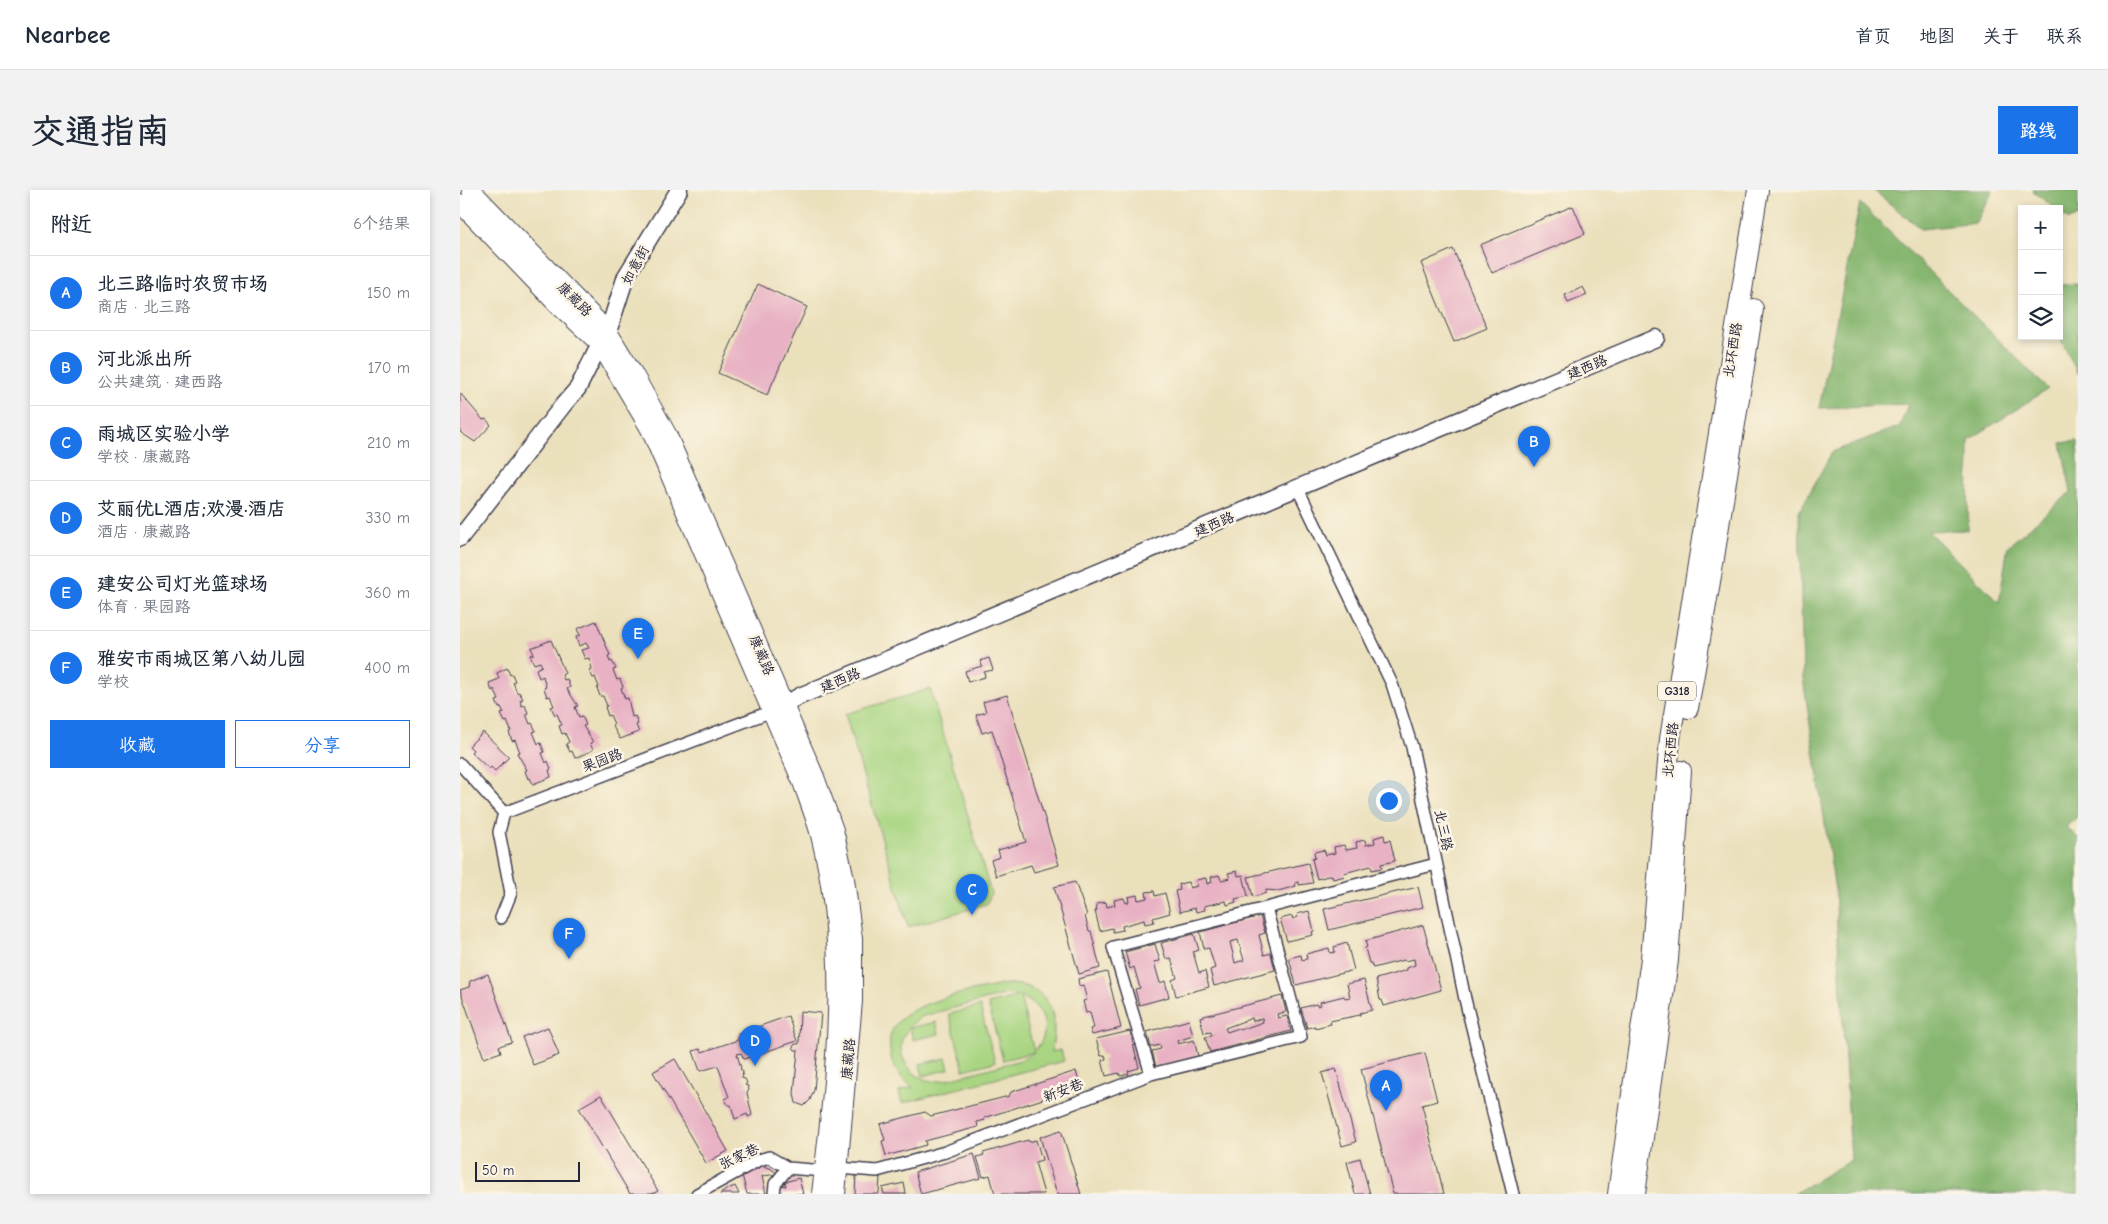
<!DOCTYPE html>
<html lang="zh">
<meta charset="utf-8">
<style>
:root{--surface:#fff;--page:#f2f2f3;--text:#1f2937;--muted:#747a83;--line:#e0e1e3;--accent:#1a73e8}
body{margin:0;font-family:"Comic Neue","LXGW WenKai TC",sans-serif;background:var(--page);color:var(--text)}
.controls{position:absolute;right:15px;top:15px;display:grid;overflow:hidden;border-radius:0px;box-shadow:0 2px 8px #0003}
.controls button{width:45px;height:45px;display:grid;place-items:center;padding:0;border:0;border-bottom:1px solid var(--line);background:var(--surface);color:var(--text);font:25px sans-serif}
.scale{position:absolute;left:15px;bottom:12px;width:105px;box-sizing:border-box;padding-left:5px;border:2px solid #22223b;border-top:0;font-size:14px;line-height:18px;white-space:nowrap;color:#22223b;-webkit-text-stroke:4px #fcf5e5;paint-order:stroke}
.you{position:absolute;left:928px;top:610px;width:18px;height:18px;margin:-12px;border:4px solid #fff;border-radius:50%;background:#1a73e8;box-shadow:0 0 0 8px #1a73e833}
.badge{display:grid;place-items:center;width:32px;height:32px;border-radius:50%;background:var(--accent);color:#fff;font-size:16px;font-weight:700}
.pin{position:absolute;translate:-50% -41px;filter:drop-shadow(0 1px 2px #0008)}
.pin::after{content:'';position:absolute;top:26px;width:18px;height:15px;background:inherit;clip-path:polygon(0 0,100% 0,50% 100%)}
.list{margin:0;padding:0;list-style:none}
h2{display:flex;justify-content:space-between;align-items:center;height:65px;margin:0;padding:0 20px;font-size:21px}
h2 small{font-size:16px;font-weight:400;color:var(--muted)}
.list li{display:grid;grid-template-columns:32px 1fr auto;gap:15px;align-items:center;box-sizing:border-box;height:75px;padding:0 20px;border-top:1px solid var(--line)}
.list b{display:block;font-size:19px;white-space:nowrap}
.list p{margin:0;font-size:16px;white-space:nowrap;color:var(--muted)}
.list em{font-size:16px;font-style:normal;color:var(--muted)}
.actions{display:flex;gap:10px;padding:15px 20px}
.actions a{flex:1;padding:11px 0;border:1px solid var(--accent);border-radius:0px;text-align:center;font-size:18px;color:var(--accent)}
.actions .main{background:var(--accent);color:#fff}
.icon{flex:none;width:28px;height:28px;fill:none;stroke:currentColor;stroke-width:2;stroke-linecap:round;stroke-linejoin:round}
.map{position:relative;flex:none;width:1618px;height:1004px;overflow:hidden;border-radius:0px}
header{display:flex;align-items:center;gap:30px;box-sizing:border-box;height:70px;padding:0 25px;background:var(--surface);border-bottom:1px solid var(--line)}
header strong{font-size:24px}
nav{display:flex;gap:28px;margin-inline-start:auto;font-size:18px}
.intro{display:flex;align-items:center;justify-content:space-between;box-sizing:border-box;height:120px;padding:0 30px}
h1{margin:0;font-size:35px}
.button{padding:12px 22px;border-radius:0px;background:var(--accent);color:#fff;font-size:18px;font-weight:700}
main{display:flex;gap:30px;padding:0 30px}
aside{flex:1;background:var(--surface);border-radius:0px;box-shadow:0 2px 8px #0003}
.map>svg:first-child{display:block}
.green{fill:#a9d582;stroke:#667c5e;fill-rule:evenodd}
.forest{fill:#86b670;stroke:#546c56}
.building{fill:#e8b2c4;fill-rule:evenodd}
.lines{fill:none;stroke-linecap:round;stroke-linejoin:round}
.street-casing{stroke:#403e4e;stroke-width:14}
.secondary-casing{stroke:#403e4e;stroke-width:19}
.primary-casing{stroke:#403e4e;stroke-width:20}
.highway-casing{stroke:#403e4e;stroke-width:22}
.street{stroke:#fff;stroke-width:11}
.secondary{stroke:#fff;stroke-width:16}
.primary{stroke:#fff;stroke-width:18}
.highway{stroke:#fff;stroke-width:20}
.labels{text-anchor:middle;stroke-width:5;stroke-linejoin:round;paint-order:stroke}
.shield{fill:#fcf5e5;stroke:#63616e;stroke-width:1}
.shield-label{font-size:12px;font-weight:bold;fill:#22223b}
.street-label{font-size:14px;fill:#22223b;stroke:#fcf5e5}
</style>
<header>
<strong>Nearbee</strong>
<nav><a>首页</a><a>地图</a><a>关于</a><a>联系</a></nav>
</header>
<div class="intro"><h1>交通指南</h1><a class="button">路线</a></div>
<main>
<aside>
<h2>附近<small>6个结果</small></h2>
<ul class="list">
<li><span class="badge">A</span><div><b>北三路临时农贸市场</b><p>商店 · 北三路</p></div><em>150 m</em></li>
<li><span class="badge">B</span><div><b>河北派出所</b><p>公共建筑 · 建西路</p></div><em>170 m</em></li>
<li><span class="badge">C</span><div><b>雨城区实验小学</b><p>学校 · 康藏路</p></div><em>210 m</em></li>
<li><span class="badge">D</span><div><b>艾丽优L酒店;欢漫·酒店</b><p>酒店 · 康藏路</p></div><em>330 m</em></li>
<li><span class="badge">E</span><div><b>建安公司灯光篮球场</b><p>体育 · 果园路</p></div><em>360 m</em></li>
<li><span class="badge">F</span><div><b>雅安市雨城区第八幼儿园</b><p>学校</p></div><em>400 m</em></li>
</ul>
<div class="actions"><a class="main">收藏</a><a>分享</a></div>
</aside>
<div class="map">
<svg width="1618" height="1004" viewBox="0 0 1618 1004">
<rect width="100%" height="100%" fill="#fcf5e5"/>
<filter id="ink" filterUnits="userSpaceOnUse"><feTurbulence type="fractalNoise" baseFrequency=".02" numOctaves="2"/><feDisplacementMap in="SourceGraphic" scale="10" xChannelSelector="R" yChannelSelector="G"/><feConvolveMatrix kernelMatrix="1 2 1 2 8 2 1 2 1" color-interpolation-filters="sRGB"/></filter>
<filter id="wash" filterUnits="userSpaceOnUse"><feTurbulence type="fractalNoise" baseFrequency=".0096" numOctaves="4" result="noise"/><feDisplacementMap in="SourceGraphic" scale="20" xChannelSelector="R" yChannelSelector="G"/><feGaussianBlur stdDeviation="1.12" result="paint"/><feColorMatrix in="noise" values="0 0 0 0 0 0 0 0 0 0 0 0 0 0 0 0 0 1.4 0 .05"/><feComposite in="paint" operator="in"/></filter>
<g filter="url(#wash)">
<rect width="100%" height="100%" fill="#ebe0bc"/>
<!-- green -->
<path class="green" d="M470,499L531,703L527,714L448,737L385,524Z
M546,794C590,793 600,825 591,862L601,860L604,871L442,913L439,901L453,897C440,888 431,877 430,860C430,856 429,852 430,848C435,811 516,801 546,794ZM547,804L559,806L528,814L543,870L574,862L560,806C592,820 593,854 561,870C542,875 524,880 505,885C496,887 487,890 478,891C461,893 442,877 441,859C440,844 451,834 463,826Z
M520,816L535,872L504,880L489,824Z
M476,832L479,844L453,850L450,838Z
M486,868L489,879L463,886L460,874Z"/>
<!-- forest -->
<path class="forest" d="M1413,0H1533L1516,33L1461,39Z
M1572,0H1618V26L1609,30L1599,22V19H1595Z
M1400,13L1588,199L1509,250L1508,340L1468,341L1539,412L1548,356L1611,302L1601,253L1618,251V626L1606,637L1618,648V1004H1333L1391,970L1375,700L1343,488L1339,322L1372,262L1440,236L1448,214L1359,218Z
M1618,94V184L1599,146V95Z"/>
<g id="blocks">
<!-- building -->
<path class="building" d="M1113,16L1125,44L1032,83L1020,55Z
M993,59L1027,138L994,152L961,73Z
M298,94L347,117L307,205L258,183Z
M1123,97L1127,105L1108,113L1105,105Z
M0,203L23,230L26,229L31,235L15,252L0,242Z
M136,431L150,465L148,466L150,472L152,471L156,479L153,480L157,490L160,489L163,497L161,498L165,509L168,508L172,527L175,526L178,534L176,535L179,542L160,549L152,535L154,534L150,525L148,526L145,517L147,516L143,506H140L137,498L139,497L135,487L133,488L129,480L132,479L129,468L125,469L121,460L129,458L126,453L119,456L116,447L120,445L117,439Z
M91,450L105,483L102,485L104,490L107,489L110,497L107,499L118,516L115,517L119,527L122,526L126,535L123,536L133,552L130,553L133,560L115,568L112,561L110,562L106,554L109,552L105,543L102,544L99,536L102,535L97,524L95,525L91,517L94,516L90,506L87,507L84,498L86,497L83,486L79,488L76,479L82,476L80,472L74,474L70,465L74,464L71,458Z
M529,468L533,480L524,482L525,487L508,492L505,481L522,476L520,471Z
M47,478L50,485L52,484L55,491L53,492L57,503L59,502L63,509L60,510L62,516L65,515L68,523L66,524L70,534L72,533L76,541L73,542L78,554L81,553L84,562L82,563L86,573L88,571L91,579L89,580L91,587L73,594L70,588L68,589L65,581L67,580L57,563L60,562L55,550L52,551L49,542L51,541L47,531L45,532L41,524L44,523L41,517L39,518L36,511L39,510L34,499L32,501L29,493L39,489L37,483Z
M547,505L599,675L574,682L571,675L536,686L531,670L540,667L538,660L566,652L532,540L522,543L516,525L526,522L523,512Z
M23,542L49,567L35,581L31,577L29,579L11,562L13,560L9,556Z
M924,645L925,651L930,650L935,671L921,674L922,678L912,680L911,676L884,683L885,686L873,689L872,685L857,689L852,669L855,668L854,662L864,660L866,665L875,663L874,657L884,655L886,660L897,658L896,652L905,650L906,655L915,653L914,648Z
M848,673L853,693L839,695V692L835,693L836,696L818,701L806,700V703L793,707L788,687Z
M777,681L778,686L783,685L788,706L775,709L776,712L767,715L766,711L744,716L745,720L736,722L735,718L720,722L715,701L720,700L719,694L728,692L730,698L737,696L736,690L746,688L747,694L752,692L751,687L759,685L761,690L770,688L768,683Z
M615,692L627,725L625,726L629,741H631L640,778L619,784L594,697Z
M958,697L963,717L869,740L864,719Z
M694,701L695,706L705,703L710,723L693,728L694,732L685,734L684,730L662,736L663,740L653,742L652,738L640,741L635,721L637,720L636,714L646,712L647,717L655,715L654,710L664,708L666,713L669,712L668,707L677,705L678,710L687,708L686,702Z
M849,721L854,741L852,742L853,745L827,751L820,729L832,726L833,729L838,727L837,724Z
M800,726L805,743L799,745L804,765L811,763L815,780L754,796L750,780L755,778L749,758L744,759L740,742ZM778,750L784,770L775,773L770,752Z
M963,735L981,800L924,816L922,810H920L916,789L947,780V778L955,775L954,769L945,771L944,770L913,778L911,773H909L905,758L907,757L905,751Z
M734,744L739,760L733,762L739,783L745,781L749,797L716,806L712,790L717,788L711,768L706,769L701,753Z
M887,753L894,780L836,795L829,768L841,765L842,770L847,769L846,764L869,758L870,763L875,762L874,757Z
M695,754L700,771L694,772L700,793L705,791L709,807L679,815L675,799L680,798L674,777L670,779L665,762Z
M647,782L661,838L632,845L630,839L634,838L630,822L626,823L623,811L627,810L623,795L619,796L618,789Z
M28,784L52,852L39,856L41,862L24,868L0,800L9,797L10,791Z
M904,790L912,820L900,823V825L870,831L871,834L855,838V836L847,838L841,818L856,814L857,816L861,815L860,812L884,806L885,808L890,807L887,794Z
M822,806L826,822L817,824L818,828L827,826L831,841L750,862L745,847L752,846L751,842L744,843L740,827ZM792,828L793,831L802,828L803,832L780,840L779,838L767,842L765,838Z
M340,821L361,823L354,900L350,910L344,916L336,913L334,904L338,860H335L333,857L335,854H339Z
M328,826L337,851L284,869L281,863L277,864L281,878L280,879L283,881L282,888L285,889L287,893L285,895L288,896L289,900L287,903L292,925L288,927L287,924L275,929L271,915H268L265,909L269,907L258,876L240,881L233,861L240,859L242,862L278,850V844Z
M729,830L733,846L717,851L718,854L734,850L738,866L696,877L692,861L701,859L700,855L691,857L687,842Z
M88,837L99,865L73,875L62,847Z
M670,841L679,878L668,881L669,884L660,886L659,883L646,886L642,870L646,869L645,865L641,866L636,849Z
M965,863L977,911L962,915L984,1004H933L901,879Z
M215,869L268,961L246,973L193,882Z
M876,879L896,952L882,956L862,883Z
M616,881L620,897L524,928L525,930L517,932L518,937L465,951L466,955L426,966L422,951L425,950L420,934L465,922L471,926L549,906L551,902Z
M141,905L198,1001L192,1004H170L119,918Z
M601,940L621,1004H597L580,947Z
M568,950L569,952L576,950L582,970L575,972L584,1004H535L530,985L523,987L517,967L524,965L523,963Z
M514,964L521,988L461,1004L455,982Z
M900,968L910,1004H895L887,972Z
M302,976L310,978L318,984L302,986L306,1004H287L282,985Z
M396,985L420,987L419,1002L418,1004H395Z
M339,988L343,1004H318L320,995L326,996L325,992Z
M444,993L446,1004H424L422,998Z
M275,996L279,1004H260L268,999Z"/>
</g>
</g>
<g filter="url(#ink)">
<use href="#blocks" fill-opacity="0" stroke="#403e4e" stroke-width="1"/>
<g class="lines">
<defs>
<path id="street" d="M838,299L932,494L952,557L1005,809L1053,1004
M0,574L44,623
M44,623L312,521
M806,718L976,674
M41,728L51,703L39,642L44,623
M378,978L417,981L485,962L691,884L841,847L806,718L653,757L691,884
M237,1004L299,970L309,967L328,978L364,981
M314,1004L315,994L328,978"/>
<path id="secondary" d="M0,348L104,214L118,198L140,154L148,142L166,86L219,0
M312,521L340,506L1196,148"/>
<path id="primary" d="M11,0L148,142L173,183L207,244L355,587L374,640L385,689L393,749V811L376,1004
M0,13L97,114L140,154L190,239L342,592C348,609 355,627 360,645C390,763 375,885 361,1004"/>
<path id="highway" d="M1228,518L1252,380L1293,119
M1158,1004L1191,769L1210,549L1298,0
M1175,1004L1208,770L1221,581"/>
</defs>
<!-- street casing -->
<use href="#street" class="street-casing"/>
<!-- secondary casing -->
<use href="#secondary" class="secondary-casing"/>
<!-- primary casing -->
<use href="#primary" class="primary-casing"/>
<!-- highway casing -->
<use href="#highway" class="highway-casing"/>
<!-- street -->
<use href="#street" class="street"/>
<!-- secondary -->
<use href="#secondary" class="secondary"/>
<!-- primary -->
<use href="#primary" class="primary"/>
<!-- highway -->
<use href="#highway" class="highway"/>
</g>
</g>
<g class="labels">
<!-- shield labels -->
<rect class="shield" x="1198" y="491.5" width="38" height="19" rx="4"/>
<g class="shield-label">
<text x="1217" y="505">G318</text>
</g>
<!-- street labels -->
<g class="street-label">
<text transform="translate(175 75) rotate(-62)" y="5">如意街</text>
<text transform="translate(115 109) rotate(45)" y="5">康藏路</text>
<text transform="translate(1272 160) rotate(-81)" y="5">北环西路</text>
<text transform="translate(1127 177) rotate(-23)" y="5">建西路</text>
<text transform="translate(754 334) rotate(-23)" y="5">建西路</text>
<text transform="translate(302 465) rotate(67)" y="5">康藏路</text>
<text transform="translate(380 490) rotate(-23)" y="5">建西路</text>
<text transform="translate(1210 560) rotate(-84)" y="5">北环西路</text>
<text transform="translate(142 570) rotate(-21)" y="5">果园路</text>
<text transform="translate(984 640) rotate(78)" y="5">北三路</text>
<text transform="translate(388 869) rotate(-85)" y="5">康藏路</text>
<text transform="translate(603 900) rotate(-21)" y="5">新安巷</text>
<text transform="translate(279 966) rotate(-25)" y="5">张家巷</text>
</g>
</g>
</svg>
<div class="controls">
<button>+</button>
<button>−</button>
<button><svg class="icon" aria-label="layers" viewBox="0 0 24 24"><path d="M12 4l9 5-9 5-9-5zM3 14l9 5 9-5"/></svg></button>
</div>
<div class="scale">50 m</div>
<div class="you"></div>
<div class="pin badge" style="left:926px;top:921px">A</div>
<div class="pin badge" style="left:1074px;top:277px">B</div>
<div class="pin badge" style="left:512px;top:725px">C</div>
<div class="pin badge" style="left:295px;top:876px">D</div>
<div class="pin badge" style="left:178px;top:469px">E</div>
<div class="pin badge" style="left:109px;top:769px">F</div>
</div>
</main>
